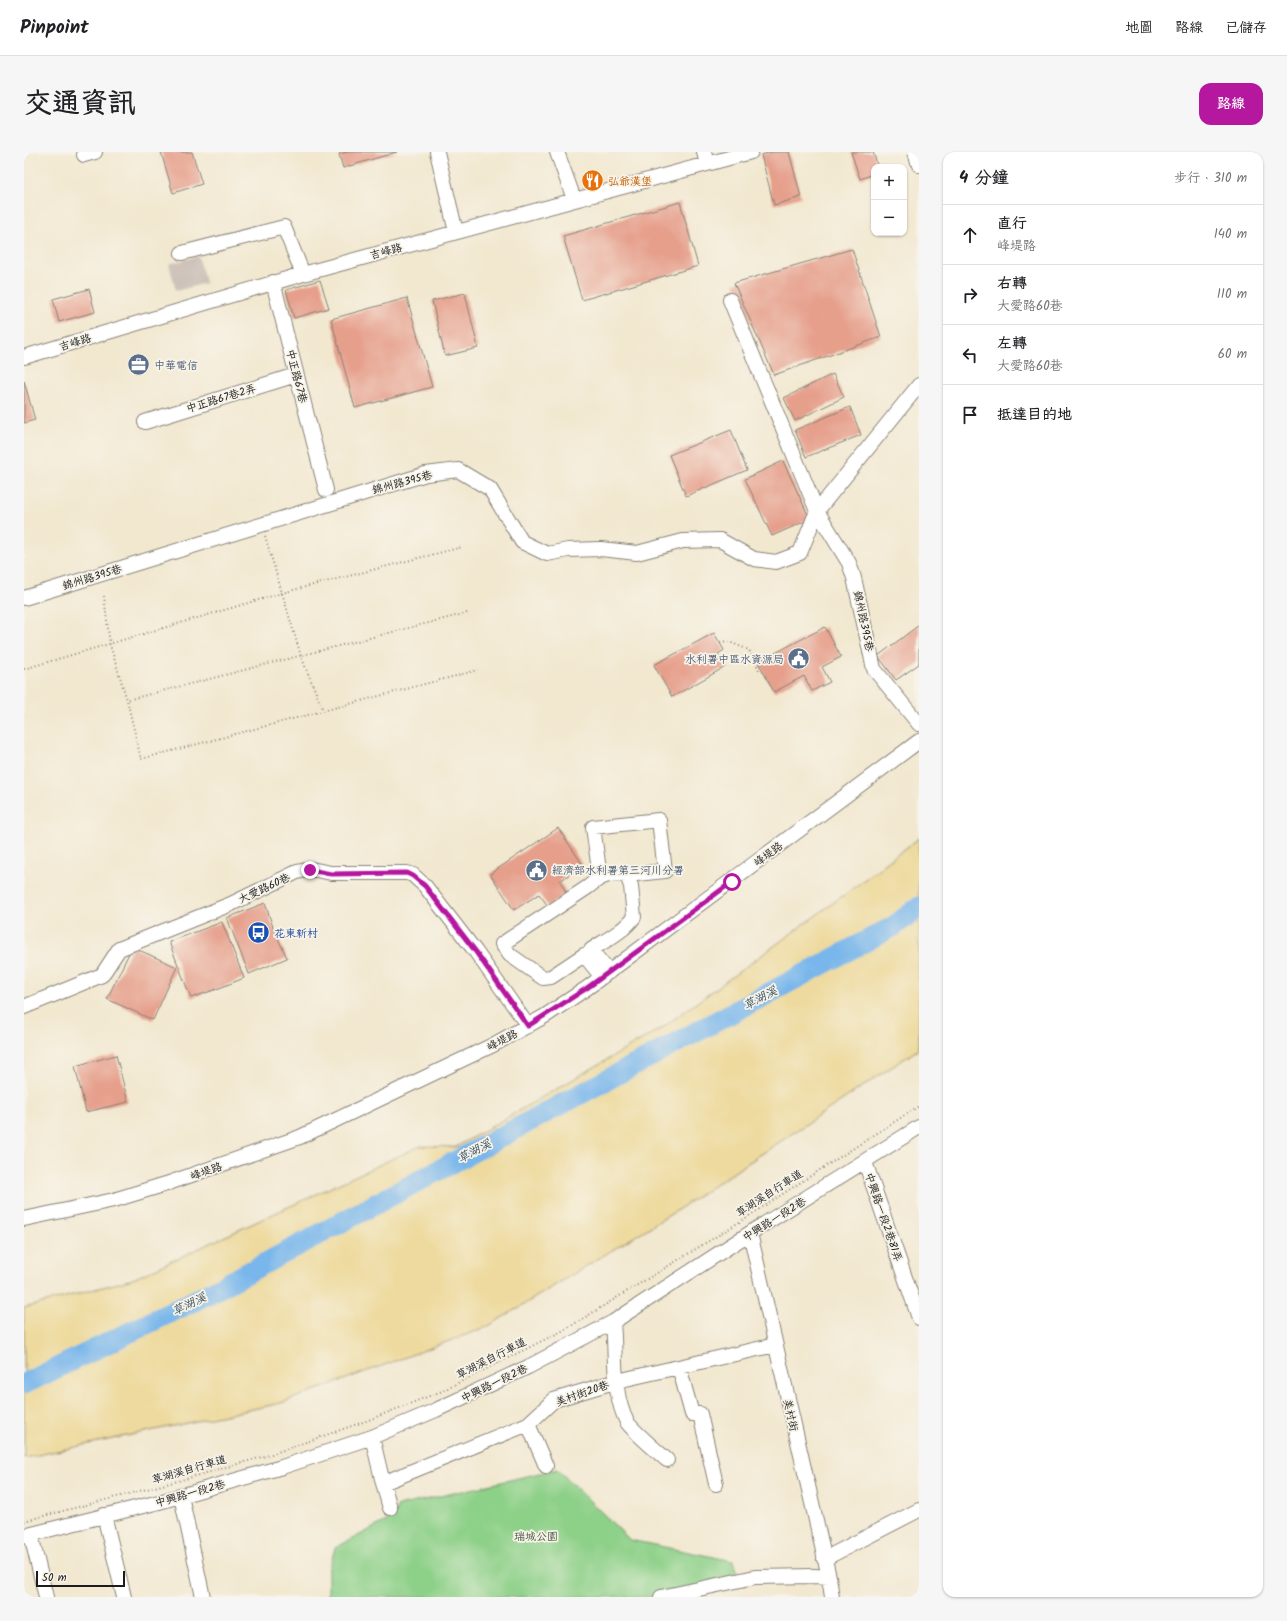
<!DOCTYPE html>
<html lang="zh-TW">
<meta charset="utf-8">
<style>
:root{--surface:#fff;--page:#f6f6f6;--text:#202124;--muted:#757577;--line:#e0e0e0;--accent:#b5179e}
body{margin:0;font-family:Kalam,"LXGW WenKai TC",sans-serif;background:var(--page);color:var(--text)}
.controls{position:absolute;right:12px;top:12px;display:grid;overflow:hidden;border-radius:8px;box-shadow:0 1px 3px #0004}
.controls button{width:36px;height:36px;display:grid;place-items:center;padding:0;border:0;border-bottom:1px solid var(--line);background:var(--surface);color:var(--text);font:20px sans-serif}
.scale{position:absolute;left:12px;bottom:10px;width:89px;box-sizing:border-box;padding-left:4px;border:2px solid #1c1c1c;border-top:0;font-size:11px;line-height:14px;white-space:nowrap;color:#1c1c1c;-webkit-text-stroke:3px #f7f3e8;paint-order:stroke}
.stop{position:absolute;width:12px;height:12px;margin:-9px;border:3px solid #b5179e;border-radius:50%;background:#fff}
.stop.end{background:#b5179e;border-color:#fff;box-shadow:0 1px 4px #0008}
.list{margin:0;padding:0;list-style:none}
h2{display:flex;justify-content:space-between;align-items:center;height:52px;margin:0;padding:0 16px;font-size:17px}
h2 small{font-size:13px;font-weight:400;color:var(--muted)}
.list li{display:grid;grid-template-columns:26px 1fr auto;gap:12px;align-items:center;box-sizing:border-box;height:60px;padding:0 16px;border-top:1px solid var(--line)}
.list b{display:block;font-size:15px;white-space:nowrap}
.list p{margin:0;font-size:13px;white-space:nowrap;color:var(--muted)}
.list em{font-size:13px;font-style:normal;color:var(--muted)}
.icon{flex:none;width:22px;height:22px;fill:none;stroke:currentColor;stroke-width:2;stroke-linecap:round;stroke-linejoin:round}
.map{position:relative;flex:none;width:895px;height:1445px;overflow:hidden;border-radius:12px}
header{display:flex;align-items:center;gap:24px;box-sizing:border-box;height:56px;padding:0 20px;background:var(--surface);border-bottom:1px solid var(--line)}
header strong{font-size:19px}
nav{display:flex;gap:22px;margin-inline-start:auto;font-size:14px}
.intro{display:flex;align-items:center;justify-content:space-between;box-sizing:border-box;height:96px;padding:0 24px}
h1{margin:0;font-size:28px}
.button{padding:10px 18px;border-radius:12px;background:var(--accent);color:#fff;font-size:14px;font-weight:700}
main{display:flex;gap:24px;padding:0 24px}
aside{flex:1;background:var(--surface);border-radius:12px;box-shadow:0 1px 3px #0004}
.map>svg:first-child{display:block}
.industrial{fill:#cdc2b9}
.green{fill:#8dd088;stroke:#547652}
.sand{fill:#eeda9e;stroke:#857b5d}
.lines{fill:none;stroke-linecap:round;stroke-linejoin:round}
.river{stroke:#78b6eb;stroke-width:21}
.building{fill:#e69f8b}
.minor-casing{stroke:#878276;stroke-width:16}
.path{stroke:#878276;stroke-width:2;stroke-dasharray:1 3;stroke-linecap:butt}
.minor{stroke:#fff;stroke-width:14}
.route{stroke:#b5179e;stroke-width:5}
.labels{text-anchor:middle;stroke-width:3.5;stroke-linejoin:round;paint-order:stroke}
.food-label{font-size:11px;fill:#c56008;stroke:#f7f3e8;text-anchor:start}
.street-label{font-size:11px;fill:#1c1c1c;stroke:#f7f3e8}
.service-label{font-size:11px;fill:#4e5e75;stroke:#f7f3e8;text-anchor:start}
.transit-label{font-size:11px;fill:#164399;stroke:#f7f3e8;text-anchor:start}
.park-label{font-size:11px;fill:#445b42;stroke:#f7f3e8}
.water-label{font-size:12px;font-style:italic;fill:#3c5264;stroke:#f7f3e8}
</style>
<header>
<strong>Pinpoint</strong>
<nav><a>地圖</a><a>路線</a><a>已儲存</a></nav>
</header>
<div class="intro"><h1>交通資訊</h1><a class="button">路線</a></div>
<main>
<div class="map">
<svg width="895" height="1445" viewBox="0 0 895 1445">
<rect width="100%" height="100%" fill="#f7f3e8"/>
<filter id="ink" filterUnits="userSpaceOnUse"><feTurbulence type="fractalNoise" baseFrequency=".025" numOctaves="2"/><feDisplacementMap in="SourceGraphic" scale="8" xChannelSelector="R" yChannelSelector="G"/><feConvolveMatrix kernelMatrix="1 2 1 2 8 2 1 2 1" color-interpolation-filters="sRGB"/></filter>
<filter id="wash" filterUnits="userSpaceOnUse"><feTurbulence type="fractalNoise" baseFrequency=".012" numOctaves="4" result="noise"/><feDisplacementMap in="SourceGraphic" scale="16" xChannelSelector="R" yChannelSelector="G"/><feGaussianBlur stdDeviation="0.9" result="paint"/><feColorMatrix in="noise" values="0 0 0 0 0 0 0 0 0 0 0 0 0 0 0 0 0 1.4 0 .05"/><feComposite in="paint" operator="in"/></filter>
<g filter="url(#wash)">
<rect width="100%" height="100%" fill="#f2e8d0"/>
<!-- industrial -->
<path class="industrial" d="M174,104L182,131L152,139L145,112Z"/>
<!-- green -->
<path class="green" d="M533,1317L606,1388L709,1409L714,1424L675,1443V1445H304V1419L311,1396L368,1366L374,1354Z"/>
<!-- sand -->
<path class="sand" d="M895,686V897L652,1059L463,1175L257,1251L0,1306V1156L109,1127L396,994L432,995L638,876L824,740Z"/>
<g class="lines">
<!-- river -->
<path class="river" d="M0,1232L180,1144L870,774L895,755"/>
</g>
<g id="blocks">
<!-- building -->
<path class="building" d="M137,0H168L178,32L149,41Z
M323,0H373L319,16L315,2Z
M748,0H765L777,45L750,53L737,3Z
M827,0H849L854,15H850V22L836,27Z
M656,50L674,114L558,148L539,84Z
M828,97L857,185L750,223L710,131Z
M296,128L305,156L270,166L262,138Z
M65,137L71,160L35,170L29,147Z
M441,141L454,196L421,204L408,149Z
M383,146L408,235L331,256L307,167Z
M809,222L820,245L771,269L760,246Z
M0,229L11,268L0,271Z
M826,255L837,283L782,305L771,278Z
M707,278L723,318L662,344L645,303Z
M759,309L786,367L748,384L721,327Z
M895,473V512L872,528L854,504Z
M801,475L817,505L798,515L806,530L788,539L780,524L750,540L734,510Z
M690,481L700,498L694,502L701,515L648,545L630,513Z
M534,676L559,713L536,729L543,742L524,754L515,742L490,758L466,722Z
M241,751L249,775L263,806L225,822L203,766Z
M198,770L220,826L193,837L167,846L145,790Z
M108,795L153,815L129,868L83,847Z
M92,903L104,950L62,960L51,914Z"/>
</g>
</g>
<g filter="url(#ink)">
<use href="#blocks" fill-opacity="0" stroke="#878276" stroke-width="1"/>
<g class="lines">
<defs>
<path id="minor" d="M413,0L432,80
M533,0L550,47
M680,0L683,12
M891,0L895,13
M60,3L71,0
M158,101L260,75L279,122
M249,130L302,338
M0,205L279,122L727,0
M895,233L793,359L825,411L830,426L850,517L895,572
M121,270L272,223
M0,446L402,322L434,318L466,337L498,390L523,402L544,398L577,397L613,401L659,389L696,388L730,407L752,410L776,401L793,359L706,148
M576,725L569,675L635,668L641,719L603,723
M578,825L560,803L527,825L519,826L486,803L478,792L564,735C578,723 585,721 603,723L607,734L610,765C600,779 582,788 567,798L585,820
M0,855L78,823L95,797L207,752L273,720L287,717L307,721H383L389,723L401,734L452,800L504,874
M841,1010L895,1166
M0,1067L90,1048L142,1032L276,985L469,893L521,864L563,836L895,589
M726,1081L805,1425L808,1445
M589,1170C592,1201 588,1242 603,1270C609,1279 634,1300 643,1308
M655,1215L668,1262H676L692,1332
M504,1272L522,1314
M348,1285L359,1331
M157,1344L179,1445
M366,1356L359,1331L504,1272L530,1248L593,1229L751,1193
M80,1363L100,1445
M7,1383L22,1445
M0,1384L135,1350L258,1315L348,1285L412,1258L504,1215L589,1170L726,1081L895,975
M800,1407L895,1358
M637,1445L731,1425L790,1424L805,1425"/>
</defs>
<!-- minor casing -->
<use href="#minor" class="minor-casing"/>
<!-- path -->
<path class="path" d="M241,384L277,504L299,558
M80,444L86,493L103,548
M443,461L103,548L117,607L454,518
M696,490L703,489L725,498L735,518L737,517
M0,517L258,441L438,395
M0,1369L154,1329L245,1303L342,1269L418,1239L542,1177L706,1076L895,954"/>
<!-- minor -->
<use href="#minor" class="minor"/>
</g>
</g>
<g class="lines" filter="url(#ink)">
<!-- route -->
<path class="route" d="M286,718L307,722L383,721L389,724L401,734L452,800L504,874L563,836L708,730"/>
</g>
<!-- icons -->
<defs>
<symbol id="restaurant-disc" viewBox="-11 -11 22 22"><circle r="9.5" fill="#e8710a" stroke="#f7f3e8"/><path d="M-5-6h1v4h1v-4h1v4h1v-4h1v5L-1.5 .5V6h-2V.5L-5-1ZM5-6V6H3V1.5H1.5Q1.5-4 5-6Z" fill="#fff"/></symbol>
<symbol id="office-disc" viewBox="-11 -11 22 22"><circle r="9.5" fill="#5c6f8a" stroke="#f7f3e8"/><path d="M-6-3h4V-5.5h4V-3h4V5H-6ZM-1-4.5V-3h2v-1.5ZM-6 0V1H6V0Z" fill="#fff"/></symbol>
<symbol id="civic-disc" viewBox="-11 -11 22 22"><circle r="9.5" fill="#5c6f8a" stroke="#f7f3e8"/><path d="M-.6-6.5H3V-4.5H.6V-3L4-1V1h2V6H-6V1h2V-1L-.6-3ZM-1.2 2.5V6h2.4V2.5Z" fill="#fff"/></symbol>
<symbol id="bus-disc" viewBox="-11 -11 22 22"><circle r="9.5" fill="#1a4fb4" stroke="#f7f3e8"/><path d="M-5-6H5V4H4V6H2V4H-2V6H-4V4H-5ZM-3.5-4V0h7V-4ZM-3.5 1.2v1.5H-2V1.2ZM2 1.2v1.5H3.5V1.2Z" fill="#fff"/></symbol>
</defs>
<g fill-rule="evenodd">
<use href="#restaurant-disc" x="556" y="16" width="25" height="25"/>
<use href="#office-disc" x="102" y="200" width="25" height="25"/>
<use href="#civic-disc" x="762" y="494" width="25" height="25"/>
<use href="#civic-disc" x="500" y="706" width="25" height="25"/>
<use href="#bus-disc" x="222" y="768" width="25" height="25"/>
</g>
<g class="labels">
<!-- food labels -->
<g class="food-label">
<text x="584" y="33">弘爺漢堡</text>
</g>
<!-- street labels -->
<g class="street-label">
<text transform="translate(362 99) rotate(-15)" y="4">吉峰路</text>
<text transform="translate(51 190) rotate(-17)" y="4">吉峰路</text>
<text transform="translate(273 224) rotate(76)" y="4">中正路67巷</text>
<text transform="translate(197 246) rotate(-17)" y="4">中正路67巷2弄</text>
<text transform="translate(378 330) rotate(-15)" y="4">錦州路395巷</text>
<text transform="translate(68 425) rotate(-17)" y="4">錦州路395巷</text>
<text transform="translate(840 469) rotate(78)" y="4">錦州路395巷</text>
<text transform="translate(744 702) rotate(-37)" y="4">峰堤路</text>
<text transform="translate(240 736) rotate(-25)" y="4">大愛路60巷</text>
<text transform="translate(478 888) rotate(-28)" y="4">峰堤路</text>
<text transform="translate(182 1019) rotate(-19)" y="4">峰堤路</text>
<text transform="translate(745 1041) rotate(-33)" y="4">草湖溪自行車道</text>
<text transform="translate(860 1065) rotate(71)" y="4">中興路一段2巷81弄</text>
<text transform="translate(750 1067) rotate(-32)" y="4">中興路一段2巷</text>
<text transform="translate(467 1206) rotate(-27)" y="4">草湖溪自行車道</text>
<text transform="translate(470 1231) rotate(-26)" y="4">中興路一段2巷</text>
<text transform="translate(558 1241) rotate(-19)" y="4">美村街20巷</text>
<text transform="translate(767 1263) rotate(77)" y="4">美村街</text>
<text transform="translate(165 1317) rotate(-16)" y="4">草湖溪自行車道</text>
<text transform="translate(166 1341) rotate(-16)" y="4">中興路一段2巷</text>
</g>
<!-- service labels -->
<g class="service-label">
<text x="130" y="217">中華電信</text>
<text x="760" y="511" text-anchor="end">水利署中區水資源局</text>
<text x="528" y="722">經濟部水利署第三河川分署</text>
</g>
<!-- transit labels -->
<g class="transit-label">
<text x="250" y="785">花東新村</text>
</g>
<!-- park labels -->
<g class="park-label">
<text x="512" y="1388">瑞城公園</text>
</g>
<!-- water labels -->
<g class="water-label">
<text transform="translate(736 846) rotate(-28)" y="4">草湖溪</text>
<text transform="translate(450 999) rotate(-28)" y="4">草湖溪</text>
<text transform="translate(165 1152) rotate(-26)" y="4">草湖溪</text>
</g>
</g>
</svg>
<div class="controls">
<button>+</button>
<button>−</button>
</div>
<div class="scale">50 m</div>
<div class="stop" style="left:708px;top:730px"></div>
<div class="stop end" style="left:286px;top:718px"></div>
</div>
<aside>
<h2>4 分鐘<small>步行 · 310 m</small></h2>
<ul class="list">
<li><svg class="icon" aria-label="ahead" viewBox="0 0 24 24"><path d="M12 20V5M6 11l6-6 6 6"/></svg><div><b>直行</b><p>峰堤路</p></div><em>140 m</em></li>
<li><svg class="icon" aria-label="right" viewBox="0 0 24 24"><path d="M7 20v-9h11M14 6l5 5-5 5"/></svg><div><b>右轉</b><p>大愛路60巷</p></div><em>110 m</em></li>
<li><svg class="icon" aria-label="left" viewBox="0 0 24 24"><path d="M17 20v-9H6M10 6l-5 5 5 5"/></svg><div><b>左轉</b><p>大愛路60巷</p></div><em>60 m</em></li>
<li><svg class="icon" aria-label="arrive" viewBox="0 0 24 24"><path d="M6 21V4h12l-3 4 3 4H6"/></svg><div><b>抵達目的地</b></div></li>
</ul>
</aside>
</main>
